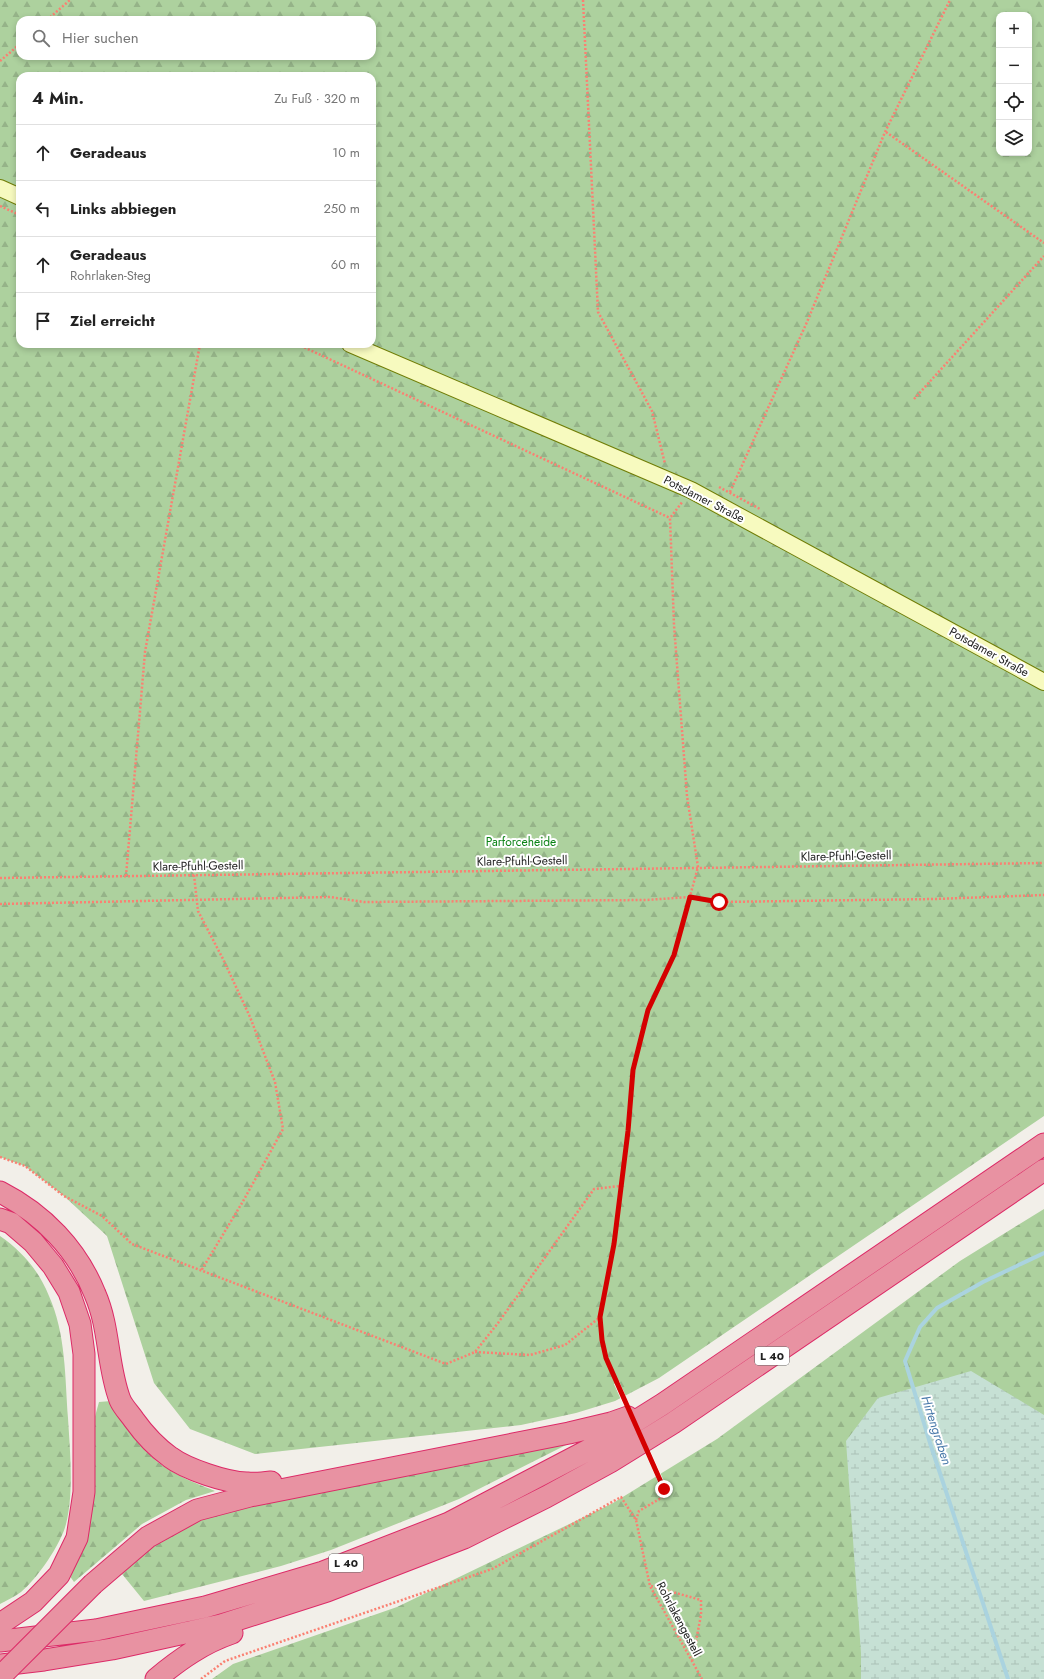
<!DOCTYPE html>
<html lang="de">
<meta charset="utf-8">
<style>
:root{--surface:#fff;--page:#f2f2f2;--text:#222;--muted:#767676;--line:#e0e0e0}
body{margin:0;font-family:Jost,sans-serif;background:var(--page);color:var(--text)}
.controls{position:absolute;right:12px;top:12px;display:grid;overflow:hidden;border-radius:8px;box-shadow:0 2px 6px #0003}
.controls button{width:36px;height:36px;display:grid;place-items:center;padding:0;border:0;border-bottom:1px solid var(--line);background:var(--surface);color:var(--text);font:20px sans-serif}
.stop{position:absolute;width:12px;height:12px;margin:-9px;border:3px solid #d40000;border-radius:50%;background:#fff}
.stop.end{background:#d40000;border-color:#fff;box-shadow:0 1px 4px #0008}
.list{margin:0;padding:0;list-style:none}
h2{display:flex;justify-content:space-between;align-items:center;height:52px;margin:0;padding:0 16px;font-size:17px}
h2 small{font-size:13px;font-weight:400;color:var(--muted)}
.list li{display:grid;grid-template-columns:26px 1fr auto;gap:12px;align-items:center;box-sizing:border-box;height:56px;padding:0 16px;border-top:1px solid var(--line)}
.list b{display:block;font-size:15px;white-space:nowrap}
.list p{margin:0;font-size:13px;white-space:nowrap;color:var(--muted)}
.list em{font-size:13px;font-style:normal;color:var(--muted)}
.icon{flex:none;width:22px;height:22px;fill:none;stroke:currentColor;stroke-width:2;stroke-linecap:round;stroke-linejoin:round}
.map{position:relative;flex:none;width:1044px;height:1679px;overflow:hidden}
.search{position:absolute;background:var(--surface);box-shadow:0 2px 6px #0003;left:16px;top:16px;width:360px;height:44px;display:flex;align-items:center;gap:10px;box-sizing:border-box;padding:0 14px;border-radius:12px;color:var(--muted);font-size:15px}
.panel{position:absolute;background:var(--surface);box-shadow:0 2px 6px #0003;left:16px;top:72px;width:360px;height:276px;border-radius:12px}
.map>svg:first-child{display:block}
.forest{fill:url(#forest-firs);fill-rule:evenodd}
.wetland{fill:url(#wetland-marsh)}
.pier{fill:#fff}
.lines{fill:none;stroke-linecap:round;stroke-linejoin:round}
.stream{stroke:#aad3df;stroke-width:4}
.secondary-casing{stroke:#707d05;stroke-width:18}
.highway-casing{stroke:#dc2a67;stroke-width:23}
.path{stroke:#fa8072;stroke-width:2.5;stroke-dasharray:2 2;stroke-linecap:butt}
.secondary{stroke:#f7fabf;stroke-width:16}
.highway{stroke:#e892a2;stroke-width:21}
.highway-bridge-casing{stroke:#dc2a67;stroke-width:23;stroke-linecap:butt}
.path-bridge{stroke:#fa8072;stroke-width:2.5;stroke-dasharray:2 2;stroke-linecap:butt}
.highway-bridge{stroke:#e892a2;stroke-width:21}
.route{stroke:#d40000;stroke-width:5}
.labels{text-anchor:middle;stroke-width:4;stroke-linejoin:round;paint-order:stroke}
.shield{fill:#fff;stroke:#646464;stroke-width:1}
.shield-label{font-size:11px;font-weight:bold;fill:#222}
.street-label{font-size:12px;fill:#222;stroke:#fff}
.park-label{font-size:12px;fill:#0c8416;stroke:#fff}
.water-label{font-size:13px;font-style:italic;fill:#4a7aab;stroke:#fff}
</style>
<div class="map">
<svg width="1044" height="1679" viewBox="0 0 1044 1679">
<defs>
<pattern id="forest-firs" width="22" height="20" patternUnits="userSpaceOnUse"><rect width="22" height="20" fill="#add19e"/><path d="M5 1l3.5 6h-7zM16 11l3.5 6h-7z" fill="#95b388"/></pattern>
<pattern id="wetland-marsh" width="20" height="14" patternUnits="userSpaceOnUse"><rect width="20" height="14" fill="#c6e0d4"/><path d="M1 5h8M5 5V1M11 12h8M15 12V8" fill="none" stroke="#aac0b6"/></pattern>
</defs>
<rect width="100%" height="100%" fill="#f2efe9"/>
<!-- forest -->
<path class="forest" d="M0,0H1044V1116L659,1378L615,1401L576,1413L521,1425L255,1454L190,1429L154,1383L107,1236L64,1196L25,1166L0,1157ZM999,15H1029V153H999ZM20,20H372V56H20ZM20,76H372V344H20Z
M1044,1209V1679H212L233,1664L397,1607L613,1503L717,1439L960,1261Z
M0,1236C22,1251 39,1271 49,1296C66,1334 65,1378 68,1418C70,1451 74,1493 66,1524C61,1544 37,1579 21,1592C14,1597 7,1600 0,1604Z
M111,1401C126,1429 144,1456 173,1472C186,1480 201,1485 215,1491L186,1500L142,1524L74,1582L69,1575L94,1420L99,1402Z
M574,1441L459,1499L331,1550L281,1566L144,1601L122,1574L151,1548L176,1531L213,1514Z"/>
<!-- wetland -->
<path class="wetland" d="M971,1371L1044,1415V1679H861V1653L846,1441L878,1398Z"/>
<!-- pier -->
<path class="pier" d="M619,1381L667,1488L662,1491L614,1384Z"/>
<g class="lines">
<!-- stream -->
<path class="stream" d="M1008,1679L930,1443L905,1361L920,1327L937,1308L983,1282L1044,1253"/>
<defs>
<path id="secondary" d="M0,188L20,197
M350,344L691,490L1044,682"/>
<path id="highway" d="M0,1192C43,1214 77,1249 95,1294C110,1328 107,1366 120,1400C123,1407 130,1414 134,1420C144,1434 156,1447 170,1457C186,1469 227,1483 247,1483C255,1484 263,1483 271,1482
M0,1219L11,1223L33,1242L53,1266L69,1292L80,1324L84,1354V1492L77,1538L59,1575L33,1602L0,1624
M93,1584L148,1537L197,1510L250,1496L569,1433L611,1423L628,1417
M0,1641L96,1630L205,1607L323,1572L449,1523L596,1446L663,1404L1044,1144
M1,1665L44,1660L112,1649L221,1625L327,1591L464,1538L546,1497L610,1462L673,1423L1044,1170
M156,1679C180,1659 203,1643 232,1633"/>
</defs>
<!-- secondary casing -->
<use href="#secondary" class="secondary-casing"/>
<!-- highway casing -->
<use href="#highway" class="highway-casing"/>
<!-- path -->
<path class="path" d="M583,0L598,312L652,411L665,464
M47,20L70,0
M0,61L20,44
M886,132L1044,243
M0,206L20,215
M297,344L670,518
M914,399L1044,256
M719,487L760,509
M730,492L807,322L885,132L950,0
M194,875L198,911L223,959L250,1017L275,1082L283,1129L242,1203L201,1271
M126,876L145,652L200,344
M0,878L1044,863
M0,904L330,897L364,902L646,900L690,897L719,902L935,899L1044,895
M0,1157L25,1166L64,1196L102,1216L132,1244L446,1364L475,1352L498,1323L594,1189L620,1186
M475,1352L530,1355L565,1345L599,1318
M617,1383L606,1358L602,1339L600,1317L614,1244L629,1131L633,1070L648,1010L674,955L698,867L687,796L674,625L670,518L683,501
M636,1520L639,1511L663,1497L665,1489
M651,1586L701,1600V1615L692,1662
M201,1679L225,1661L492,1569L621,1497L636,1520L650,1586L702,1679"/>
<!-- secondary -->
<use href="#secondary" class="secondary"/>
<!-- highway -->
<use href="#highway" class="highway"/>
<defs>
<path id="highway-bridge" d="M0,1677L93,1584"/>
</defs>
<!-- highway-bridge casing -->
<use href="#highway-bridge" class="highway-bridge-casing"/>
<!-- path-bridge -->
<path class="path-bridge" d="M617,1383L665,1489"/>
<!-- highway-bridge -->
<use href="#highway-bridge" class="highway-bridge"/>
</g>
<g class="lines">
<!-- route -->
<path class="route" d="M664,1489L606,1358L602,1340L600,1317L614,1244L628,1131L633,1070L648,1010L674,955L690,897L719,902"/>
</g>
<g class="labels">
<!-- shield labels -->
<g class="shield">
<rect x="755" y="1347" width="34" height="18" rx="3"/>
<rect x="329" y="1554" width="34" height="18" rx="3"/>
</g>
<g class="shield-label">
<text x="772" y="1360">L 40</text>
<text x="346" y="1567">L 40</text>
</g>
<!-- street labels -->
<g class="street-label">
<text transform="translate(704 499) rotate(27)" y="4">Potsdamer Straße</text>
<text transform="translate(989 652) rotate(29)" y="4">Potsdamer Straße</text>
<text transform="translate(846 856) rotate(-1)" y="4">Klare-Pfuhl-Gestell</text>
<text transform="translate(522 861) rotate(-1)" y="4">Klare-Pfuhl-Gestell</text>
<text transform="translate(198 866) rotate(-1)" y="4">Klare-Pfuhl-Gestell</text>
<text transform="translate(679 1619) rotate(62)" y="4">Rohrlakengestell</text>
</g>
<!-- park labels -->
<g class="park-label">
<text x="521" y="846">Parforceheide</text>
</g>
<!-- water labels -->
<g class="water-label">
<text transform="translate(937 1430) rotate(72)" y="5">Hirtengraben</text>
</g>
</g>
</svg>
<div class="controls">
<button>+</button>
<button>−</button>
<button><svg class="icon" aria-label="locate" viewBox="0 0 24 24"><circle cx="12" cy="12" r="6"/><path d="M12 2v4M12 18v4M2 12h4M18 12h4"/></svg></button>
<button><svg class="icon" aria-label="layers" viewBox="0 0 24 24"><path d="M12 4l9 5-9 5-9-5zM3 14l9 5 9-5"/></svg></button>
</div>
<div class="stop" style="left:719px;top:902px"></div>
<div class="stop end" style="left:664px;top:1489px"></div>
<div class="search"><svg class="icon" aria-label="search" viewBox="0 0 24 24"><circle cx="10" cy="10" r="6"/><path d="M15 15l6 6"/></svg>Hier suchen</div>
<section class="panel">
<h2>4 Min.<small>Zu Fuß · 320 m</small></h2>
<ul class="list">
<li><svg class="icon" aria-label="ahead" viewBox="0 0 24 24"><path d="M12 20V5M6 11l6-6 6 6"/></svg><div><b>Geradeaus</b></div><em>10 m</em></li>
<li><svg class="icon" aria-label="left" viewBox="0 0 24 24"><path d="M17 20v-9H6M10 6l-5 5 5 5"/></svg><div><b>Links abbiegen</b></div><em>250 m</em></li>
<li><svg class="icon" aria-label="ahead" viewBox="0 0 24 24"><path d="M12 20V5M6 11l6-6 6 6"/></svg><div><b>Geradeaus</b><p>Rohrlaken-Steg</p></div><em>60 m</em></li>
<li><svg class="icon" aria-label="arrive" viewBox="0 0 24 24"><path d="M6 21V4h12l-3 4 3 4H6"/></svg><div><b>Ziel erreicht</b></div></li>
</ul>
</section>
</div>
